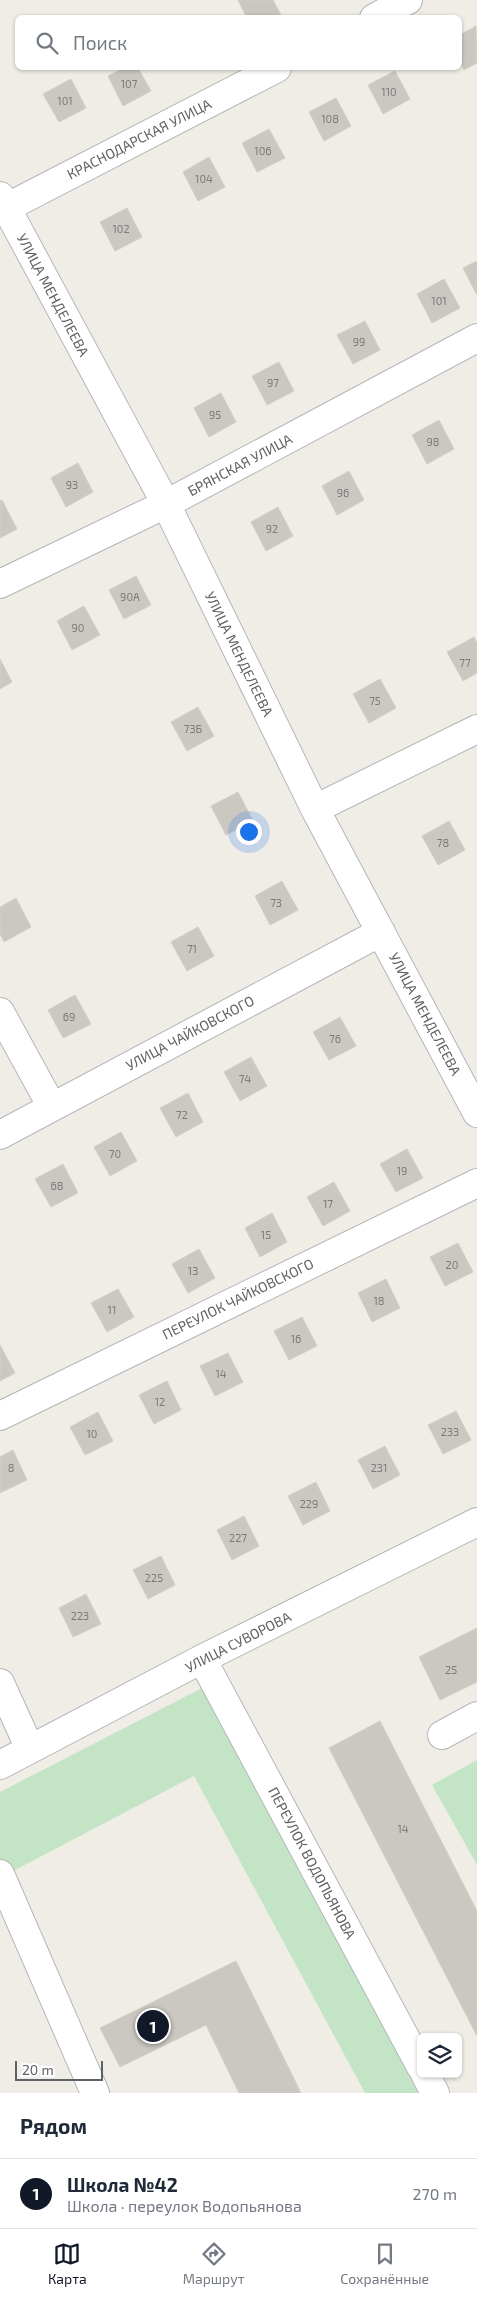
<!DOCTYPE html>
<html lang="ru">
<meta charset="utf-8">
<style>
:root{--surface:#fff;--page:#f2f2f3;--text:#1f2937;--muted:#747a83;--line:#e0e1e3;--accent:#111827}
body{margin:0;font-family:"Exo 2",sans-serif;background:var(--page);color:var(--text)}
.controls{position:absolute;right:15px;bottom:15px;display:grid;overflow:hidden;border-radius:8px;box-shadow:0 1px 4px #0004}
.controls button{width:45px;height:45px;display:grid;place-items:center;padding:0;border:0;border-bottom:1px solid var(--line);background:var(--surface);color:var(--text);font:25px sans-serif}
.scale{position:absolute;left:15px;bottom:12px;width:88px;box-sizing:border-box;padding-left:5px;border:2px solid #5e6165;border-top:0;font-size:14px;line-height:18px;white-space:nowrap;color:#5e6165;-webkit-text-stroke:4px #fff;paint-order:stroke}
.you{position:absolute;left:248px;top:831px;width:18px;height:18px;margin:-12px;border:4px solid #fff;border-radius:50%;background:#1a73e8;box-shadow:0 0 0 8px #1a73e833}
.badge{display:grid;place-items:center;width:32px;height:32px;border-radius:50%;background:var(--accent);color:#fff;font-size:16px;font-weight:700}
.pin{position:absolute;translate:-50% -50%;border:2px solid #fff;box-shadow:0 1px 5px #0006}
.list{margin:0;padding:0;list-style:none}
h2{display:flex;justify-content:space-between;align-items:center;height:65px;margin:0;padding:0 20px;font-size:21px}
h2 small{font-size:16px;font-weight:400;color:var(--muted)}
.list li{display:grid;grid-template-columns:32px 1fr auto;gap:15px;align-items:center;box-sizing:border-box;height:70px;padding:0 20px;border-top:1px solid var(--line)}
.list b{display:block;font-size:19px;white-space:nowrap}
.list p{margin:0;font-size:16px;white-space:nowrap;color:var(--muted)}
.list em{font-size:16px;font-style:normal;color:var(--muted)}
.icon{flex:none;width:28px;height:28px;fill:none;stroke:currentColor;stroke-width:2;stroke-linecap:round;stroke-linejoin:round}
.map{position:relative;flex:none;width:477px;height:2093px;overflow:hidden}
.search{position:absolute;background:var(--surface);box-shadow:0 1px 4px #0004;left:15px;right:15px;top:15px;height:55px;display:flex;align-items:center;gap:12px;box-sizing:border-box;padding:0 18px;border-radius:8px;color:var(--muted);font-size:19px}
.sheet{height:135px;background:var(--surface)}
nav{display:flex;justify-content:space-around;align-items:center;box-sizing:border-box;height:70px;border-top:1px solid var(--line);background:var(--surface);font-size:14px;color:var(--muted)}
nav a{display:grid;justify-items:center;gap:2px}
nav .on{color:var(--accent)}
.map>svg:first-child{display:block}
.green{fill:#c4e5c5}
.building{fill:#cbc8c2;stroke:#d3cfc5}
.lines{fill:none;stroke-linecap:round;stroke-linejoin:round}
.street-casing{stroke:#b3b6ba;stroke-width:30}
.secondary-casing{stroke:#b2b5ba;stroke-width:30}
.street{stroke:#fff;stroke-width:28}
.secondary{stroke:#fff;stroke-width:28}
.labels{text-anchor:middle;stroke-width:4;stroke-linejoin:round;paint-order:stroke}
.number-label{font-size:11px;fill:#797b7c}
.street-label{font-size:14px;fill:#5e6165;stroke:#fff}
</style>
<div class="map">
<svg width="477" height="2093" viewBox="0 0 477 2093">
<rect width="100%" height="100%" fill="#efede6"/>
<!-- green -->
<path class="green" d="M206,1686L419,2093H365L194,1776L0,1878V1792Z
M477,1760V1865L432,1785Z"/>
<!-- building -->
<path class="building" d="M238,0H273L281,15L276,18H247Z
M476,26L477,63L464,70L460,61V35Z
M124,68H138L151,91L123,106L108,76Z
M395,71L410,99L383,114L368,85Z
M71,79L86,108L59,122L43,94Z
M336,98L351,126L324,141L309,112Z
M269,129L285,158L257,172L242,143Z
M209,157L225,187L198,201L183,172Z
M127,208L142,237L115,251L100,222Z
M477,261V295L463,268Z
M444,279L460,308L432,323L417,294Z
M365,321L380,350L353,364L337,335Z
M279,362L294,391L267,405L252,376Z
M221,393L236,422L209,437L194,408Z
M439,420L454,449L427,464L412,435Z
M78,463L93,492L66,507L51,478Z
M349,471L364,500L337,515L322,486Z
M2,500L17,529L0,538V501Z
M278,507L293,536L266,551L251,522Z
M136,576L151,605L124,619L109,590Z
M84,606L100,635L72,650L57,621Z
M474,637L477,643V673L463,681L447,652Z
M0,659L12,682L0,689Z
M380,679L396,708L369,723L353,694Z
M198,707L214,736L187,751L171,722Z
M238,792L253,821L226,835L211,806Z
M449,821L465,850L438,865L422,836Z
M282,881L298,910L270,925L255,896Z
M16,898L31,927L4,942L0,934V907Z
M198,927L214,956L187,971L171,942Z
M75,995L91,1024L63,1038L48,1010Z
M340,1017L356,1046L329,1060L313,1032Z
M251,1057L267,1086L240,1101L224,1072Z
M188,1093L203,1122L176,1137L160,1108Z
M121,1132L137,1161L110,1176L94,1147Z
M407,1149L423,1178L396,1192L380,1164Z
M63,1164L78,1193L51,1207L35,1179Z
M334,1182L350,1211L323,1226L307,1197Z
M272,1213L287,1242L260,1257L245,1228Z
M458,1243L473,1272L445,1286L430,1257Z
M199,1249L215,1278L188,1293L172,1264Z
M386,1279L400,1308L372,1322L358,1293Z
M118,1289L134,1317L107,1332L91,1303Z
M302,1317L317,1346L289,1360L274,1331Z
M0,1345L15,1373L0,1381Z
M228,1353L243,1382L215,1396L200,1366Z
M167,1381L181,1410L154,1424L139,1395Z
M456,1411L471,1440L443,1454L428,1425Z
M98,1412L113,1441L85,1455L70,1427Z
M385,1446L400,1475L373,1489L358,1460Z
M13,1450L27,1480L0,1493V1457Z
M316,1482L330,1511L303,1525L288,1496Z
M244,1516L259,1546L232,1560L217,1530Z
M161,1556L175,1585L148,1599L133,1570Z
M86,1594L101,1624L73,1637L59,1608Z
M477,1628V1682L440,1700L419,1657Z
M380,1721L477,1911V2036L329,1748Z
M236,1961L301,2093H239L206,2025L120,2067L100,2028Z"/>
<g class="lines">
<defs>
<path id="street" d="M374,18L408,0
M0,196L166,504L315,809L477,1113
M0,211L277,68
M0,584L166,504L477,338
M315,809L477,729
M0,1012L52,1107
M0,1135L381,932
M0,1416L477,1183
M202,1659L421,2067
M0,1683L30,1749
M442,1735L477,1716
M0,1874L95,2093
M425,2074L435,2093"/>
<path id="secondary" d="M0,1765L202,1659L477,1522"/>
</defs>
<!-- street casing -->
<use href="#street" class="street-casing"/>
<!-- secondary casing -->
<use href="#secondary" class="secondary-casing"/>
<!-- street -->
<use href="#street" class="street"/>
<!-- secondary -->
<use href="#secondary" class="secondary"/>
</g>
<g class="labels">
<!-- number labels -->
<g class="number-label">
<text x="129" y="88">107</text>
<text x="389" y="96">110</text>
<text x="65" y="105">101</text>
<text x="330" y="123">108</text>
<text x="263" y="155">106</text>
<text x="204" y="183">104</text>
<text x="121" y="233">102</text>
<text x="439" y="305">101</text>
<text x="359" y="346">99</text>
<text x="273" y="387">97</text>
<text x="215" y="419">95</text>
<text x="433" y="446">98</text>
<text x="72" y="489">93</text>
<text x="343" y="497">96</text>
<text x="272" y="533">92</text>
<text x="130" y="601">90А</text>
<text x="78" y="632">90</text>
<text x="465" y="667">77</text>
<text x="375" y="705">75</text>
<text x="193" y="733">73Б</text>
<text x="443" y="847">78</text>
<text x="276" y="907">73</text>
<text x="192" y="953">71</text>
<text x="69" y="1021">69</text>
<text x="335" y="1043">76</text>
<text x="245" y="1083">74</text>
<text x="182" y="1119">72</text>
<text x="115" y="1158">70</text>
<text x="402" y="1175">19</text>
<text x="57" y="1190">68</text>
<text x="328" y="1208">17</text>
<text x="266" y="1239">15</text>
<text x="452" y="1269">20</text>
<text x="193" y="1275">13</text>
<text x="379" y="1305">18</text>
<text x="112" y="1314">11</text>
<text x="296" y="1343">16</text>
<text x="221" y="1378">14</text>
<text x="160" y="1406">12</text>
<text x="450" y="1436">233</text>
<text x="92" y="1438">10</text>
<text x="11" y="1472">8</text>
<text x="379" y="1472">231</text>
<text x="309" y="1508">229</text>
<text x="238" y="1542">227</text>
<text x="154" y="1582">225</text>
<text x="80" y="1620">223</text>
<text x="451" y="1674">25</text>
<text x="403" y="1833">14</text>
</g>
<!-- street labels -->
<g class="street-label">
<text transform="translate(139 139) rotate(-27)" y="5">КРАСНОДАРСКАЯ УЛИЦА</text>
<text transform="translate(53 295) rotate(62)" y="5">УЛИЦА МЕНДЕЛЕЕВА</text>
<text transform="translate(240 465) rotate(-28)" y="5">БРЯНСКАЯ УЛИЦА</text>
<text transform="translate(239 654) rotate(64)" y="5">УЛИЦА МЕНДЕЛЕЕВА</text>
<text transform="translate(425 1014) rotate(62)" y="5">УЛИЦА МЕНДЕЛЕЕВА</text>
<text transform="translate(190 1033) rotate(-28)" y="5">УЛИЦА ЧАЙКОВСКОГО</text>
<text transform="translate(238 1299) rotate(-26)" y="5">ПЕРЕУЛОК ЧАЙКОВСКОГО</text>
<text transform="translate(238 1642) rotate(-27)" y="5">УЛИЦА СУВОРОВА</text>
<text transform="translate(312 1863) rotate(62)" y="5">ПЕРЕУЛОК ВОДОПЬЯНОВА</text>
</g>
</g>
</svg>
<div class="controls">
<button><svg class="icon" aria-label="layers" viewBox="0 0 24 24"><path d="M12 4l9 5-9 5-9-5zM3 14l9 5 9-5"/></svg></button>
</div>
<div class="scale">20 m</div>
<div class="you"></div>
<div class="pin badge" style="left:153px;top:2026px">1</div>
<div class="search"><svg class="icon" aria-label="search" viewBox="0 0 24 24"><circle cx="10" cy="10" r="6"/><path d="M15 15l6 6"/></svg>Поиск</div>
</div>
<section class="sheet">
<h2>Рядом<small></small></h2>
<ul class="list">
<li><span class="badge">1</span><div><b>Школа №42</b><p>Школа · переулок Водопьянова</p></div><em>270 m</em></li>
</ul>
</section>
<nav>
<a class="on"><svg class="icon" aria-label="map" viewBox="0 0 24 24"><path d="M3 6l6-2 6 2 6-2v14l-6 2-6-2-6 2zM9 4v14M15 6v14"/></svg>Карта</a>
<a><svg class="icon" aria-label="directions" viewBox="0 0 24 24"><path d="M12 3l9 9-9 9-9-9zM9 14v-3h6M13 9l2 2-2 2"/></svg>Маршрут</a>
<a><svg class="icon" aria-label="saved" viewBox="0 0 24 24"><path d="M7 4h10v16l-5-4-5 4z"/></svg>Сохранённые</a>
</nav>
